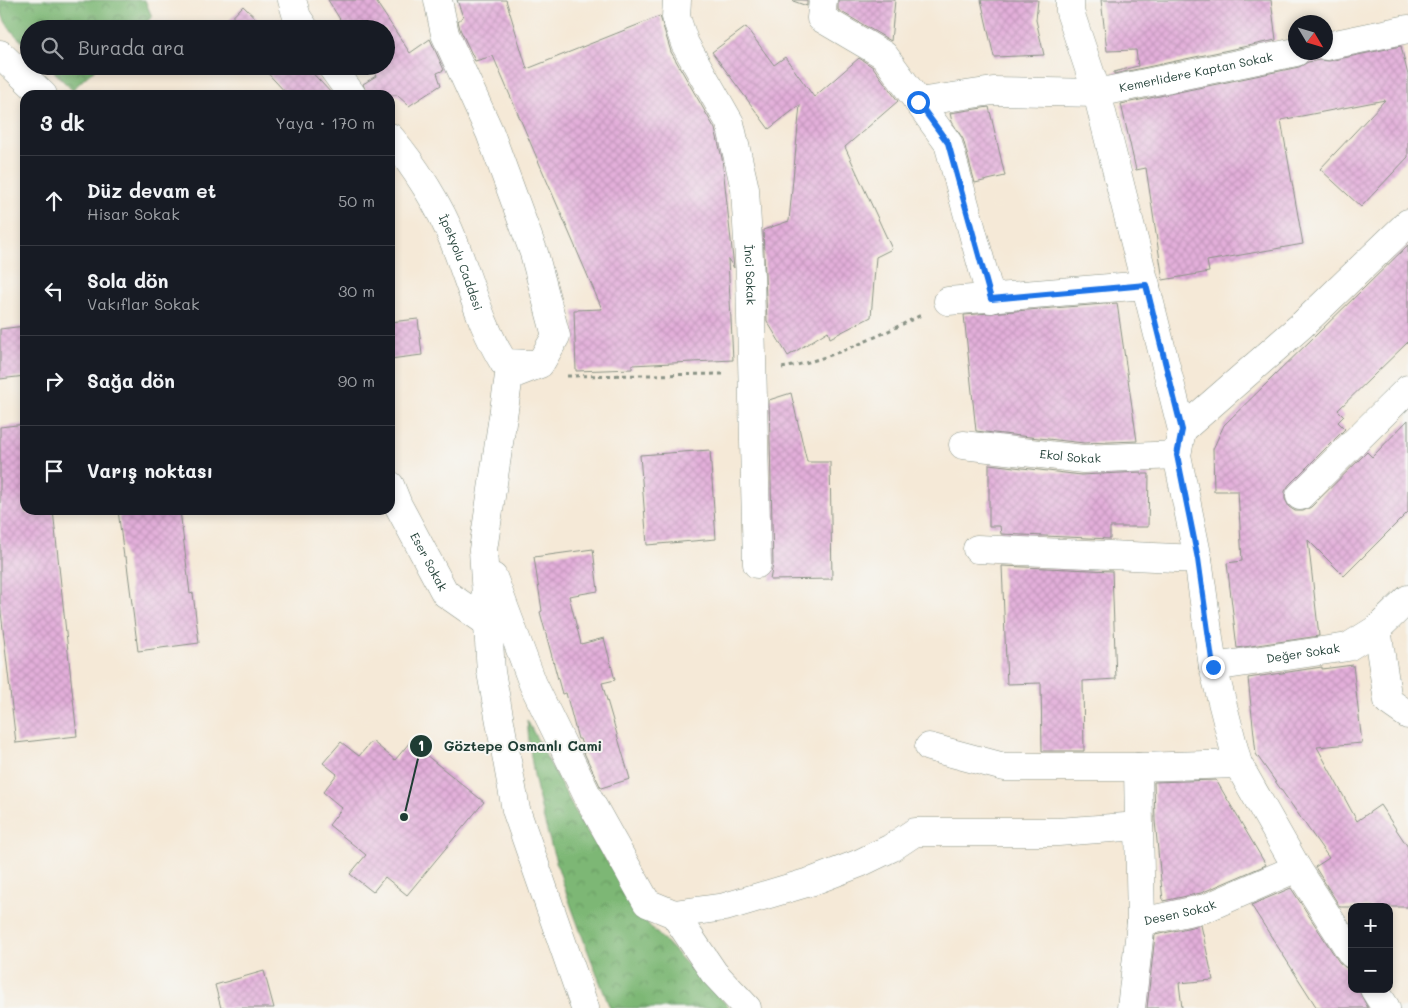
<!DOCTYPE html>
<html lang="tr">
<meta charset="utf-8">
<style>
:root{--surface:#171b24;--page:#20242c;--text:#f1f3f6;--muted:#9ea1a6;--line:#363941}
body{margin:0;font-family:Mali,sans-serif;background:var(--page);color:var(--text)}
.controls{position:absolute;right:15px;bottom:15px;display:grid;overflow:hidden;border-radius:10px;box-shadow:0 2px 8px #0003}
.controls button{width:45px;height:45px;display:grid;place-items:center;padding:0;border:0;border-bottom:1px solid var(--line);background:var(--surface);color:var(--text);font:25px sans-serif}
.compass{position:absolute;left:1288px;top:15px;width:45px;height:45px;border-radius:50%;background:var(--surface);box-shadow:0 2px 8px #0003;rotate:128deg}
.stop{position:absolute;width:15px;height:15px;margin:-11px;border:4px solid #1a73e8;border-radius:50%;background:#fff}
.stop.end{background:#1a73e8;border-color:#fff;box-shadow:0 1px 5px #0008}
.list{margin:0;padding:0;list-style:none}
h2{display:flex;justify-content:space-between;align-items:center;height:65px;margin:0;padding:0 20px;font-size:21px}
h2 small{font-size:16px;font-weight:400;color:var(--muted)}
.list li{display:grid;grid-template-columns:32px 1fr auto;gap:15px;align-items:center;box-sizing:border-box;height:90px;padding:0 20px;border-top:1px solid var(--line)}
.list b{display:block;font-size:19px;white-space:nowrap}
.list p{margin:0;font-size:16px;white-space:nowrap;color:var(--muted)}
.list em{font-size:16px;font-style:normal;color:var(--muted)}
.icon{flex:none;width:28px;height:28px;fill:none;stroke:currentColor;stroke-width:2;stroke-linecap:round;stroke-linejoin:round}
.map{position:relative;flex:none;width:1408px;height:1008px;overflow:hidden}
.search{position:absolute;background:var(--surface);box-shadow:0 2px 8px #0003;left:20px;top:20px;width:375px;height:55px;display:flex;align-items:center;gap:12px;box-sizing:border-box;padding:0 18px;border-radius:28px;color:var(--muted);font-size:19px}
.panel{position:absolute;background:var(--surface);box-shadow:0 2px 8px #0003;left:20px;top:90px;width:375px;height:425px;border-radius:15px}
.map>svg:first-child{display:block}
.forest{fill:url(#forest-crowns);stroke:#4e7a54}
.building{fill:url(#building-cross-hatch)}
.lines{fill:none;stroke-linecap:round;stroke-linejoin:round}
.minor-casing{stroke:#8a9386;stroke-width:29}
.path{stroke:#8a9386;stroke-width:3;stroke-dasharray:4 4;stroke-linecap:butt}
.minor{stroke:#fff;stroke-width:28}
.route{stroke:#1a73e8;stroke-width:6}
.labels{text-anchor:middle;stroke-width:4;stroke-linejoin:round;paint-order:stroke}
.street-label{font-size:12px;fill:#1f3d34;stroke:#f6f6f2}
.leader{fill:none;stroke:#1f3d34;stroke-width:2}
.callout-dot{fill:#1f3d34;stroke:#f6f6f2;stroke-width:2}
.mark-label{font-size:15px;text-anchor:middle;font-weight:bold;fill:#fff}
.callout-label{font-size:14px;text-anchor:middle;font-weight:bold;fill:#1f3d34;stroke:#f6f6f2;stroke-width:4;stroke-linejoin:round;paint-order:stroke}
</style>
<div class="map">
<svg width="1408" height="1008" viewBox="0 0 1408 1008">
<defs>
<pattern id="forest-crowns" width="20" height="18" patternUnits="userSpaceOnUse" patternTransform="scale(1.25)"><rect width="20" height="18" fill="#7db775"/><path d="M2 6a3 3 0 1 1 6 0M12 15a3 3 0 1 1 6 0" fill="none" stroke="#669661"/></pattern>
<pattern id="building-cross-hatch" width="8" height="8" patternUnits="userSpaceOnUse" patternTransform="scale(1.25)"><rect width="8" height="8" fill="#e3afda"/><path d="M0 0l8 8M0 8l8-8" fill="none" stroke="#c297bc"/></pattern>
</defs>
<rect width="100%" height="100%" fill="#f6f6f2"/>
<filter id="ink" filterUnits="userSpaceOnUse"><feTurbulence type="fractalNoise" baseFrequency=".02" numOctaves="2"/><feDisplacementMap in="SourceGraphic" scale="10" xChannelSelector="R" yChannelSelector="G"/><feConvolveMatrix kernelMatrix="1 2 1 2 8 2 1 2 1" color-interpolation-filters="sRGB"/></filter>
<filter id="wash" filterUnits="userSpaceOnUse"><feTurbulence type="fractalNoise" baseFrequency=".0096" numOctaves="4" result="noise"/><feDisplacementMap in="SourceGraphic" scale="20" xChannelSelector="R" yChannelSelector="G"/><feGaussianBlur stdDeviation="1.12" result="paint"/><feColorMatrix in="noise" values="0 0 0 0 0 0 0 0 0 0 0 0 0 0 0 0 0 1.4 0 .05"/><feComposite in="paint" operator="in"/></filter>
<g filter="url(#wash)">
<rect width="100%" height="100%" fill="#f5e9d7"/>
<!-- forest -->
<path class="forest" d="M0,0H145L152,17L139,29H29V48C13,33 0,22 0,0Z
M48,66H98L72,90Z
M527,720L581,822L648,924L730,1008H610C574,915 534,820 527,720Z"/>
<g id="blocks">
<!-- building -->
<path class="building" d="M328,0H375L410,53L430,39L444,70L437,73L441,85L409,106L397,95H367L363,84L376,76L370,66H386V29H346Z
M457,0H506L527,69L660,16L671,52L715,129L722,158L734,268L728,259L733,360L632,365V369L576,371L574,310L602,309L493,56L475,61L460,29L458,21L463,17Z
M794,0H807V6L793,1Z
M838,0H895L891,41L838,10Z
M981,0H1038L1036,20L1044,55L994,57Z
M1101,0H1271L1276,40L1114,74V72L1138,66L1136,50L1107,51Z
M243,6L267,29H227L224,26Z
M746,27L774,65L785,57L814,97L859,58L873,67L898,101L845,147L892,249L876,257L871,317L830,338L828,331L788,356L767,321L763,230L789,221L800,105L769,129L712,52Z
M1401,46L1408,75V157L1361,207L1320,169L1385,100L1281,120L1303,244L1207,261L1209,272L1163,280L1146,168L1136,170L1121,104L1299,67L1308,62L1319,60L1329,61Z
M261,66H306L333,95H288Z
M989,107L1005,176L975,183L963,139L952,122L950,113Z
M1408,245V342L1338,410L1344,416L1338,422L1345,429L1289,485L1285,491V499L1289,507L1295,511H1303L1311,507L1367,452L1372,457L1408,420V512L1344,576L1308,540L1319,636L1237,648L1227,563L1242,561L1238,491H1214L1213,449L1224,425Z
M1117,303L1137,441L1084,443L976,431L964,315Z
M418,319L422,355L390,359V322Z
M25,326V376L0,379V329Z
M791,393L807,462H830L832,579L770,580L773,564L769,400Z
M25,424V513L53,510L77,736L16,743L0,603V427Z
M710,450L716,539L647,545L640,455Z
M989,464L1081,475L1141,472V474H1149L1148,527H1110V539L1001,534L1000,526H989Z
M118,510H180L190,594L193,593L199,643L138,651L126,557H124Z
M593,549L598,591L569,596L581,644L604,638L615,680L602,683L630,779L601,788L585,755L580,739H578L566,693L562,694L540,612L542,611L534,557Z
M1002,566L1112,571L1116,679L1083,681L1084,751H1042L1041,683L1007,684Z
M1353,665L1362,743L1317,747L1357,821L1380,805L1408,847V907H1340L1315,867L1329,858L1256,754L1248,678L1322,667V669Z
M372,741L395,760L410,742L484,802L407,895L385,877L373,892L350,874L366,855L329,825L342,808L323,792L337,774L323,763L341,742L359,756Z
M1216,780L1266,865L1201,893L1163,901L1155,821L1154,782Z
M1291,888L1339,962L1352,973V989H1358L1368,1008H1317L1251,905Z
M1201,925L1213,980L1179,983L1182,1008H1147L1155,935Z
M264,971L274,1008H221L215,985Z"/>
</g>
</g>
<g filter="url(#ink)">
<use href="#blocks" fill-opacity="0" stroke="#8a9386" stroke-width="1"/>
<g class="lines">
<defs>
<g id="minor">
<path d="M292,0L297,17L305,29"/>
<path d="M438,0L445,34L490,133L534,253L556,336L540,364L509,376L483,550L491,672L516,810L585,1008"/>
<path id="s1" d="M677,0L676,17L685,44L730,123L745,189L750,276L757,564"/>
<path d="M823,0L821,18L884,55L948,143L991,299"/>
<path d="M1070,0V12L1097,93L1182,430L1177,455L1198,559L1213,667L1238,764L1297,868L1352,954"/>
<path d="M1326,46L1408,29"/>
<path d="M0,54L43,95"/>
<path d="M331,66L352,95"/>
<path id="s2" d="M918,102L993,91L1097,93L1296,52"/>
<path id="s3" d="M390,137C415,166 440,206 454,242C470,283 481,326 504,363L536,364"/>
<path d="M948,301L1146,285"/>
<path d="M1182,430L1302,325L1408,223"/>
<path id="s4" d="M963,445L1083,459L1177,455"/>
<path id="s5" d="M390,485L398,505L445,593L488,623"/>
<path d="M1300,496L1408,389"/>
<path d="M977,549L1198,559"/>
<path d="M493,577L533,684L590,801L647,903L674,914L714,973L747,1008"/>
<path d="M1377,629L1388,701L1408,715"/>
<path id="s6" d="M1213,667L1348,647L1377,629L1408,599"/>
<path d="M929,747L1004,767H1138L1238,764"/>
<path d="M1138,767L1139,826"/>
<path d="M674,914L725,907L813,881L860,863L891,848L915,832H1058L1139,826L1141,922L1131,1008"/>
<path id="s7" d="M1141,922L1206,908L1297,868"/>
<path d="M1374,989L1386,1008"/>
</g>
</defs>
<!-- minor casing -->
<use href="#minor" class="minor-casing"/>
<!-- path -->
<path class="path" d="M782,368C826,361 882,335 923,314
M567,376L724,374"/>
<!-- minor -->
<use href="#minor" class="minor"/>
</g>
</g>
<g class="lines" filter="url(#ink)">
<!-- route -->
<path class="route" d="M918,102L948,143L991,299L1146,285L1182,430L1177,455L1198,559L1213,667"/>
</g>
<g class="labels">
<!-- street labels -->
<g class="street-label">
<text dy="4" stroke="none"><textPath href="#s2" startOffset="281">Kemerlidere Kaptan Sokak</textPath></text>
<text dy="4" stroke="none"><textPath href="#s3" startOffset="145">İpekyolu Caddesi</textPath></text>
<text dy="4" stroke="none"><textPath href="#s1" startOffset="290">İnci Sokak</textPath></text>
<text dy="4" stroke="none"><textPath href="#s4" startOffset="108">Ekol Sokak</textPath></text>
<text dy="4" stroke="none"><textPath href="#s5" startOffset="86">Eser Sokak</textPath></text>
<text dy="4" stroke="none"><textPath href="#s6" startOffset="91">Değer Sokak</textPath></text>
<text dy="4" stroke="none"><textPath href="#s7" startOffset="40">Desen Sokak</textPath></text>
</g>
</g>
<!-- callouts -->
<path class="leader" d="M404 817L421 746"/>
<g class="callout-dot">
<circle cx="404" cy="817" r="5"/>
<circle cx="421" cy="746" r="12"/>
</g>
<g class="mark-label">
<text x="421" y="751">1</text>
</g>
<g class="callout-label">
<text x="523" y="751">Göztepe Osmanlı Cami</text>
</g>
</svg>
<div class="controls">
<button>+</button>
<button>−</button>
</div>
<svg class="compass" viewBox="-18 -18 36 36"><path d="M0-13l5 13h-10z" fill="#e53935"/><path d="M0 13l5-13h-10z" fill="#9ea1a6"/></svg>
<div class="stop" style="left:918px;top:102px"></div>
<div class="stop end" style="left:1213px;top:667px"></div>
<div class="search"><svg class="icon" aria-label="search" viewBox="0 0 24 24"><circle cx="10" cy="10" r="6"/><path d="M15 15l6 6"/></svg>Burada ara</div>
<section class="panel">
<h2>3 dk<small>Yaya · 170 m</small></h2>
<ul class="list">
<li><svg class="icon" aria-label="ahead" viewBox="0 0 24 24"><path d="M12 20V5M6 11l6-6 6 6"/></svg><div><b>Düz devam et</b><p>Hisar Sokak</p></div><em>50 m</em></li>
<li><svg class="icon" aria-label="left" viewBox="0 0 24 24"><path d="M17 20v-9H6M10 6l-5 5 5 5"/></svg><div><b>Sola dön</b><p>Vakıflar Sokak</p></div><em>30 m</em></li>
<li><svg class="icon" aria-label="right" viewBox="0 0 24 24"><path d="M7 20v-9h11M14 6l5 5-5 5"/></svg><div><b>Sağa dön</b></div><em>90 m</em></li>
<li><svg class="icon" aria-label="arrive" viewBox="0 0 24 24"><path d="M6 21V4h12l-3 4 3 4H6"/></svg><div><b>Varış noktası</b></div></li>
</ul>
</section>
</div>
